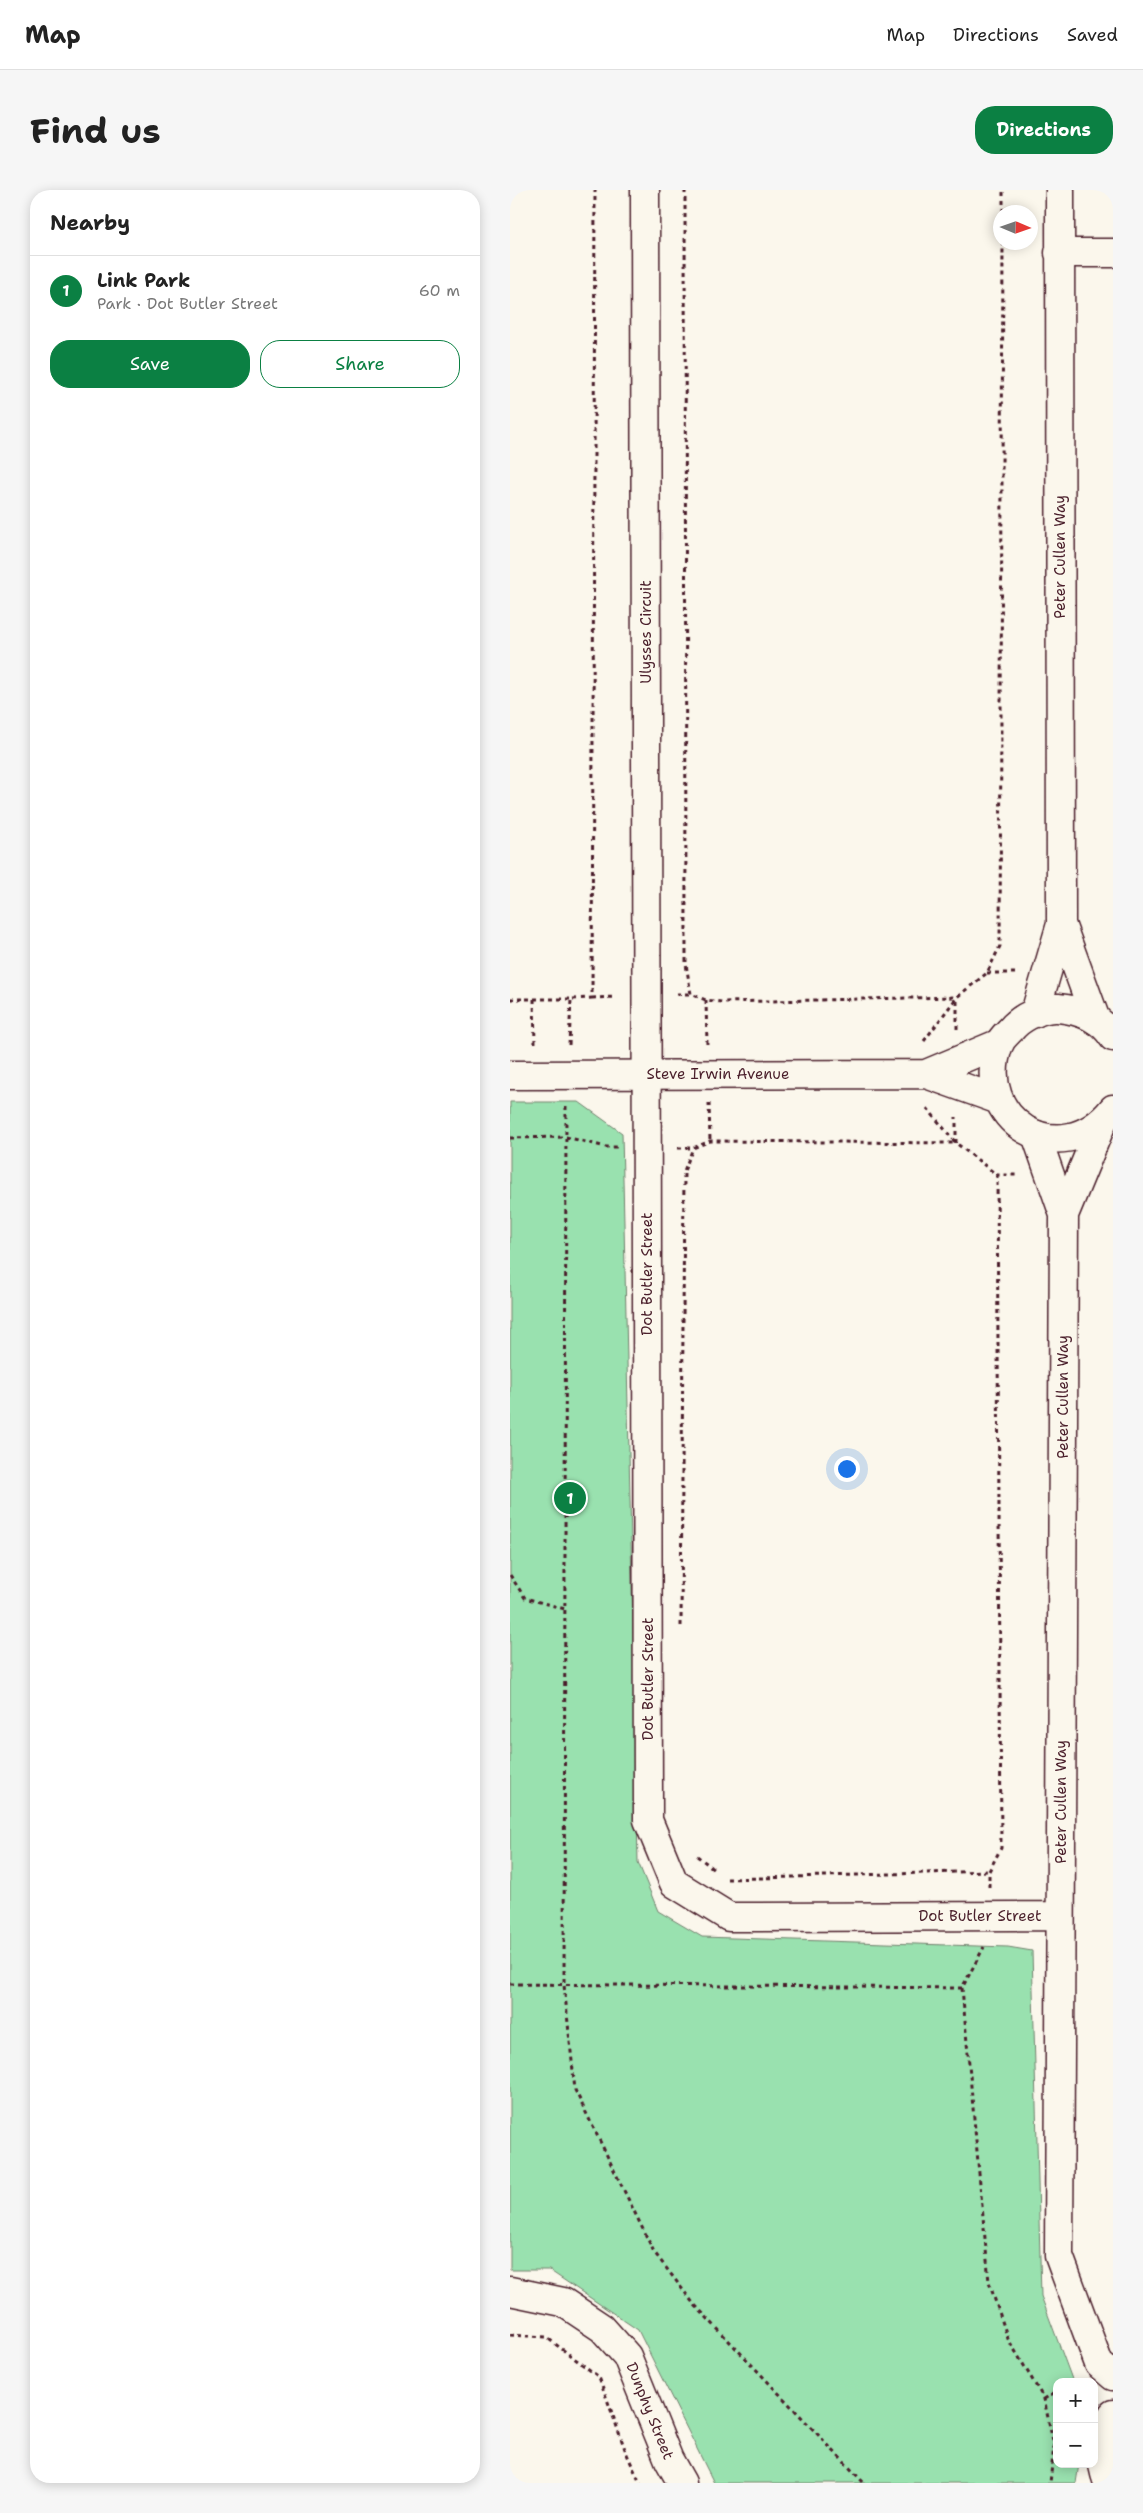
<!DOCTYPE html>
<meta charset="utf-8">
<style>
:root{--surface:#fff;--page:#f6f6f6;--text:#222;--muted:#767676;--line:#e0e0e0;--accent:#0b8043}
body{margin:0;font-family:"Shantell Sans",sans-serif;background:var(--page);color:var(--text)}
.controls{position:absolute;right:15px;bottom:15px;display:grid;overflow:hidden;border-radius:10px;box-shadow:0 2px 12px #0003}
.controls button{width:45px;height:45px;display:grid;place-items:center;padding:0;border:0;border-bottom:1px solid var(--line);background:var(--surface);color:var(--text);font:25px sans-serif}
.compass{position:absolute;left:483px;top:15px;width:45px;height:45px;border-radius:50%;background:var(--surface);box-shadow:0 2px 12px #0003;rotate:92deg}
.you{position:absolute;left:336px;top:1278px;width:18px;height:18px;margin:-12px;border:4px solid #fff;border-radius:50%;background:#1a73e8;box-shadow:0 0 0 8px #1a73e833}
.badge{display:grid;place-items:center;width:32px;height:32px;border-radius:50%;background:var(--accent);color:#fff;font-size:16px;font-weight:700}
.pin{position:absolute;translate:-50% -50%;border:2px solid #fff;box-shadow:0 1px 5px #0006}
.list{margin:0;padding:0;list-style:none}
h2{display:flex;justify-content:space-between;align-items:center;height:65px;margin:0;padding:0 20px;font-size:21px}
h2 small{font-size:16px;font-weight:400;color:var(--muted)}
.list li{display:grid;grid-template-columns:32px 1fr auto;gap:15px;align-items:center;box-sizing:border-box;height:70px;padding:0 20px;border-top:1px solid var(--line)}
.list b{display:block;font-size:19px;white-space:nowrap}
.list p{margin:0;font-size:16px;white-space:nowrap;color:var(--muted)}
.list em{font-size:16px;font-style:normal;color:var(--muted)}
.actions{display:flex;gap:10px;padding:15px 20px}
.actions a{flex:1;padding:11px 0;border:1px solid var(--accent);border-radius:20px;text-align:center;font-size:18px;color:var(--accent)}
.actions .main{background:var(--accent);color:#fff}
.map{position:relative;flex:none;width:603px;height:2293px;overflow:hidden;border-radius:20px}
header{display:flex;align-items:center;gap:30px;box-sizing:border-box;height:70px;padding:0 25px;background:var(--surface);border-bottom:1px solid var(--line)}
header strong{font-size:24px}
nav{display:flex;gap:28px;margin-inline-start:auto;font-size:18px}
.intro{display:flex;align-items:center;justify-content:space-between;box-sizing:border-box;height:120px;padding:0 30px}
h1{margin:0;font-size:35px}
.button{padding:12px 22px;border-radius:20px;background:var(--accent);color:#fff;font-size:18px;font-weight:700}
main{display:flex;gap:30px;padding:0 30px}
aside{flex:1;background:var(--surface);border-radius:20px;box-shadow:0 2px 12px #0003}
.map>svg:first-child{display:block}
.green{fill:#99e1af;stroke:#72806d}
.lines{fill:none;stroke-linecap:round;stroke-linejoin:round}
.minor-casing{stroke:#4a1f2b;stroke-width:31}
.tertiary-casing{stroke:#4a1f2b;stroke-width:31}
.path{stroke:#4a1f2b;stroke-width:3;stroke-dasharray:4 4;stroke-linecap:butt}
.minor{stroke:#fbf7ec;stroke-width:28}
.tertiary{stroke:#fbf7ec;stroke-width:28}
.labels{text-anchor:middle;stroke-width:5;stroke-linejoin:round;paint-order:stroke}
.street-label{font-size:15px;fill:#4a1f2b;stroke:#fbf7ec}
</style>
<header>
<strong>Map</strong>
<nav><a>Map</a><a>Directions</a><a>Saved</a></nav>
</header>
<div class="intro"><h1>Find us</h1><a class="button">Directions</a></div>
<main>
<aside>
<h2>Nearby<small></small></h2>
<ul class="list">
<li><span class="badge">1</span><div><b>Link Park</b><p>Park · Dot Butler Street</p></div><em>60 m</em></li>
</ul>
<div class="actions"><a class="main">Save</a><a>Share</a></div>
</aside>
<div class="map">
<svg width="603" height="2293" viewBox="0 0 603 2293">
<rect width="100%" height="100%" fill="#fbf7ec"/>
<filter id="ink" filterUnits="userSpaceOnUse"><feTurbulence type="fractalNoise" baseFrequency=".02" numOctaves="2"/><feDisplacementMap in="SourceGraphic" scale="10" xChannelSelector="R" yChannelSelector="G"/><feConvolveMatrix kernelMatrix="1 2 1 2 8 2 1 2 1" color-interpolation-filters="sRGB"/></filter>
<g filter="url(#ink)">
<!-- green -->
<path class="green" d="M0,912H69L112,943L128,1672L148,1721L192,1747L498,1757L522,1761L531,2106L563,2192H547V2274H569L566,2293H204L128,2140L39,2080H0Z"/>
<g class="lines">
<defs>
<path id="minor" d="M135,0L138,1630L164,1693L219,1727L550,1726
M549,63H603
M551,734L586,830
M525,823L551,734L550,0
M526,945L554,1025L549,2066L589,2174L603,2186
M554,1025L592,933
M0,2101L53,2112L92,2138L117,2166L159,2270L172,2293
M598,2293C589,2268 588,2246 603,2224"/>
<path id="tertiary" d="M603,847C591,828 570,820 548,818C533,817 514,826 504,836C499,842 492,847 489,854C461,930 550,985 603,919
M416,884L490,853
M0,885L416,884L489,910"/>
</defs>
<!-- minor casing -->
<use href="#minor" class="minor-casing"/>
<!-- tertiary casing -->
<use href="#tertiary" class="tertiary-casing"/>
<!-- path -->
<path class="path" d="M175,0L176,774L181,804L196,810L212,812L447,807
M493,22V0
M477,783H506
M167,804H181
M82,808L106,807
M0,809H61
M24,809L25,854
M196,810L197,855
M447,839V807
M414,851L447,807L477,783L490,756L493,52
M59,855L61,809L82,808L85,0
M199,913L200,951
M56,916L54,1795L65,1900L144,2062L183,2113L354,2293
M417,918L446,953L487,985H508
M0,948L56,947L96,957H107
M446,953V927
M168,958H183L200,951L445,953
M0,1385L15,1408L55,1419
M171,1436L174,981L183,958
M187,1666L204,1679
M217,1689L479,1681
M479,1697V1681L491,1658L487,985
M0,1794L452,1798L474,1757
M452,1798L479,2092L498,2149L534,2209L544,2256L540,2293
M0,2145L36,2147L89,2187L116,2262L130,2293
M534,2209L547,2201"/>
<!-- minor -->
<use href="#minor" class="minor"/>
<!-- tertiary -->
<use href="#tertiary" class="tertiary"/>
</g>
</g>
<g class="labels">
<!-- street labels -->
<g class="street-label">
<text transform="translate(550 367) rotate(-90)" y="5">Peter Cullen Way</text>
<text transform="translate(136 442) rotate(-90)" y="5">Ulysses Circuit</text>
<text x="208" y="889">Steve Irwin Avenue</text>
<text transform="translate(137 1084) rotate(-90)" y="5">Dot Butler Street</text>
<text transform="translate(553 1207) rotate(-90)" y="5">Peter Cullen Way</text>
<text transform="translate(138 1489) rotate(-90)" y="5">Dot Butler Street</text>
<text transform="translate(551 1612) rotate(-90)" y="5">Peter Cullen Way</text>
<text x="470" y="1731">Dot Butler Street</text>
<text transform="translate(140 2221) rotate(68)" y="5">Dunphy Street</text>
</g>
</g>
</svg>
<div class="controls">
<button>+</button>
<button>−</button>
</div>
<svg class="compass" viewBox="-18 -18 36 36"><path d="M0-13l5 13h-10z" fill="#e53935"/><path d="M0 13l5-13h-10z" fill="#767676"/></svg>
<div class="you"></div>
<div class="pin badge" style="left:60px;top:1308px">1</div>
</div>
</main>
